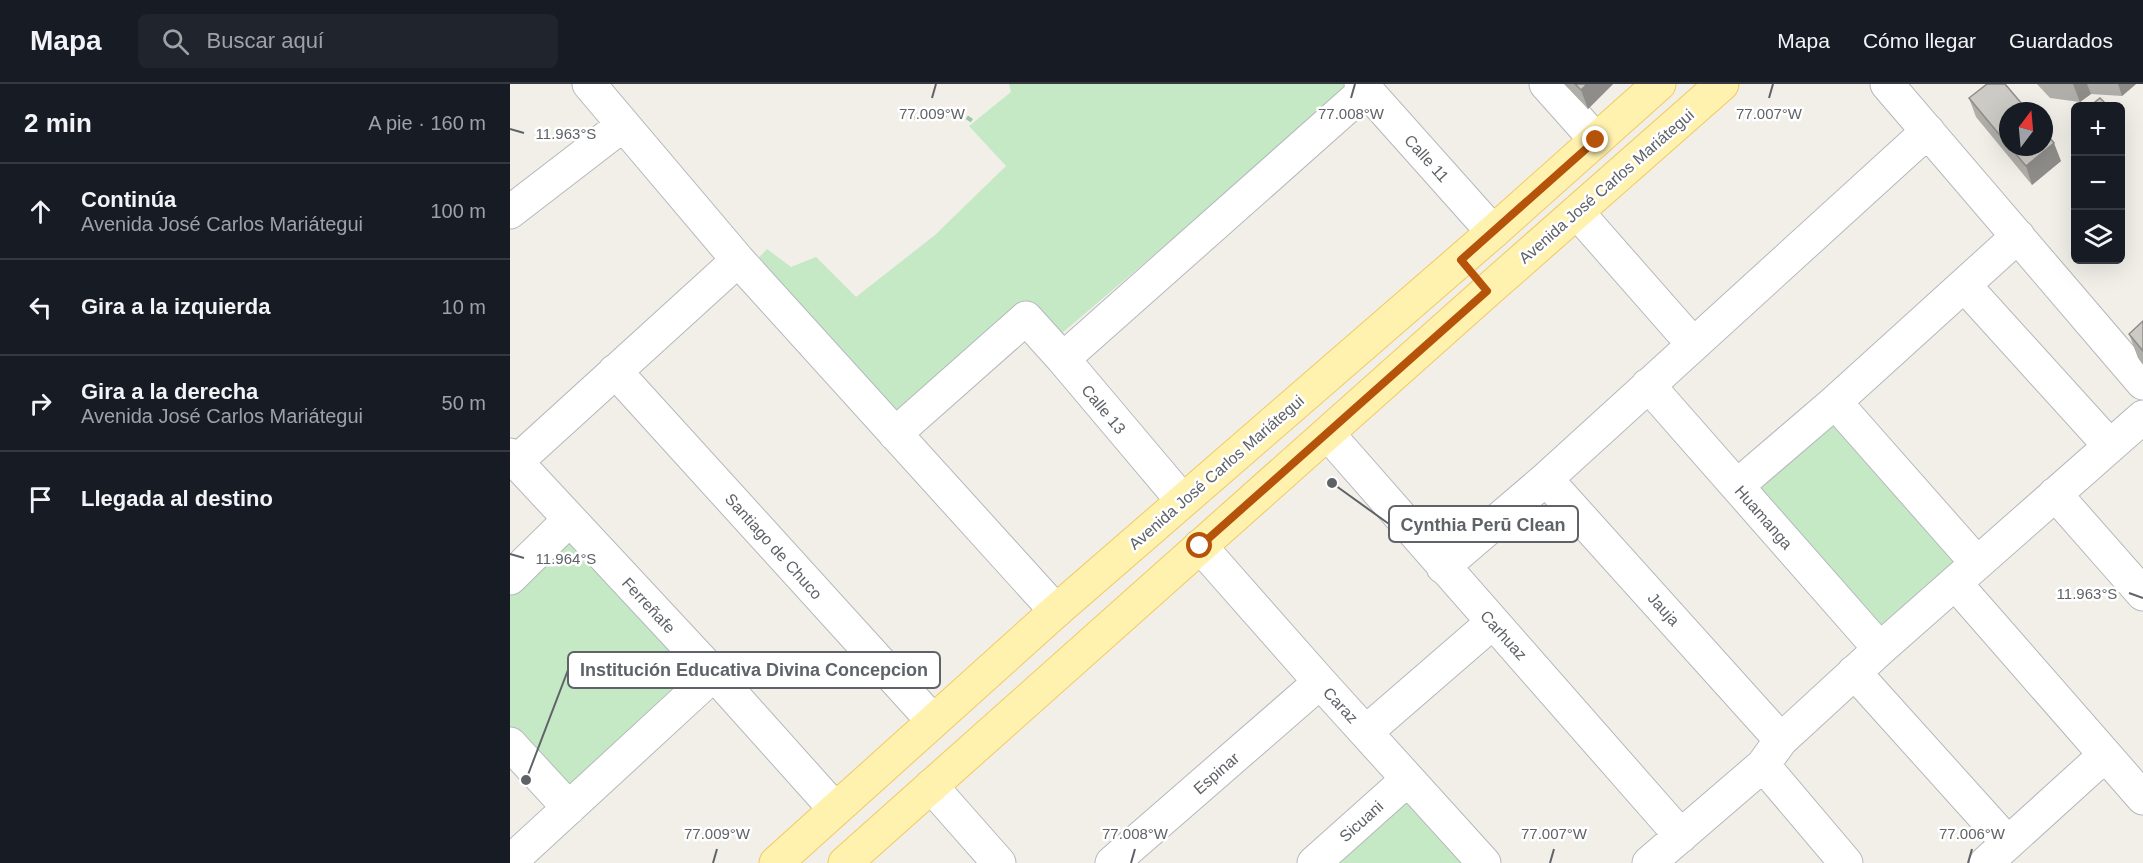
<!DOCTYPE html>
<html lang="es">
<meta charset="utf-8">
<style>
:root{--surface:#171b24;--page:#20242c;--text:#f1f3f6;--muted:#9ea1a6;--line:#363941}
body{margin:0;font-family:Helvetica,sans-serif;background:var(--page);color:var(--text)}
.controls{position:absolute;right:18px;top:18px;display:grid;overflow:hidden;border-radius:9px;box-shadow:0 6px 24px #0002}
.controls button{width:54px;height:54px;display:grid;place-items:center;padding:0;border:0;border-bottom:2px solid var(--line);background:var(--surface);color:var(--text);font:30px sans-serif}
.compass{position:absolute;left:1489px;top:18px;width:54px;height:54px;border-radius:50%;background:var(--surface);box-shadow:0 6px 24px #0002;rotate:16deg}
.stop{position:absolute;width:18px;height:18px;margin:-14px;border:4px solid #b45309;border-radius:50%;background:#fff}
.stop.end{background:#b45309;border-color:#fff;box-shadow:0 2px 6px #0008}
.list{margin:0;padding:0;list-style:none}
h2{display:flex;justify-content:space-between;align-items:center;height:78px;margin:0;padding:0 24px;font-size:26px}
h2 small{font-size:20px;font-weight:400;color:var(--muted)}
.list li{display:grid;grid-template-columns:39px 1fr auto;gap:18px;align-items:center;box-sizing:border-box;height:96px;padding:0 24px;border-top:2px solid var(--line)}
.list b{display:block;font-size:22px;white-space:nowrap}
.list p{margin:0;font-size:20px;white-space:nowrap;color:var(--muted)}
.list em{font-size:20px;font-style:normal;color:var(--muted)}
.icon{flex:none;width:33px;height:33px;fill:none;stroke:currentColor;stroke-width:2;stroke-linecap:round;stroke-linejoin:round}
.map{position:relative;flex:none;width:1633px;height:779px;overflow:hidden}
header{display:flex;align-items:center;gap:36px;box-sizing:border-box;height:84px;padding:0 30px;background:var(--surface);border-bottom:2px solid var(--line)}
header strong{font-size:28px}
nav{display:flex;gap:33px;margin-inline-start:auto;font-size:21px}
.search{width:420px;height:54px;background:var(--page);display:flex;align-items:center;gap:15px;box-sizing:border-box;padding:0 21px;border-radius:9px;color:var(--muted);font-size:22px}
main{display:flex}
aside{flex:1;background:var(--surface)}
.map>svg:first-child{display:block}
.green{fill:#c5e8c5}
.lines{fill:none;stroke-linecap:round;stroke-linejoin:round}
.minor-casing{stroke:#b5b8bc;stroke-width:35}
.major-casing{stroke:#f2c960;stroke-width:35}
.path{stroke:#9cc7a9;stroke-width:4;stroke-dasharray:6 3;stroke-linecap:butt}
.minor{stroke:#fff;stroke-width:33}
.major{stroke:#fff2af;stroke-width:33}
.wall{fill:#afaea9}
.shaded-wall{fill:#8f8d8a}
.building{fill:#cccac5;stroke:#8f8d8a;stroke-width:1.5}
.route{stroke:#b45309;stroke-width:8}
.ticks{fill:none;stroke:#5f6368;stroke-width:2}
.labels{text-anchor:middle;stroke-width:5;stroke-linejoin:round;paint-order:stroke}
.street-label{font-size:16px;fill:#5f6368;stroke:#fff}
.ticks-label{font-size:15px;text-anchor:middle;fill:#5f6368;stroke:#fff;stroke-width:5;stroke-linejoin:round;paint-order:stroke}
.leader{fill:none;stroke:#5f6368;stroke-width:2}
.callout-dot{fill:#5f6368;stroke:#fff;stroke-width:2}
.callout{fill:#fff;stroke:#5f6368;stroke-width:2}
.callout-label{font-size:18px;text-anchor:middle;font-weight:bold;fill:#5f6368}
</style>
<header>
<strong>Mapa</strong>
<div class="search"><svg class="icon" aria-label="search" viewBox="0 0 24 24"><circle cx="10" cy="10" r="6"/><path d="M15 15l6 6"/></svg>Buscar aquí</div>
<nav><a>Mapa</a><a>Cómo llegar</a><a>Guardados</a></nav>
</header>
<main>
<aside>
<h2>2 min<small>A pie · 160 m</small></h2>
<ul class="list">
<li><svg class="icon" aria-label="ahead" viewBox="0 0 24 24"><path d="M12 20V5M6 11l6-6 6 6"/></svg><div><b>Continúa</b><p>Avenida José Carlos Mariátegui</p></div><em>100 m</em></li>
<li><svg class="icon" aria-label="left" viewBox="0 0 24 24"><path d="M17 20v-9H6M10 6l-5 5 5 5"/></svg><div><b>Gira a la izquierda</b></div><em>10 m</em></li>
<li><svg class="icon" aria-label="right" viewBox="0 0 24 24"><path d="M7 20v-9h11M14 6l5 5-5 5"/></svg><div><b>Gira a la derecha</b><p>Avenida José Carlos Mariátegui</p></div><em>50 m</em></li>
<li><svg class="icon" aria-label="arrive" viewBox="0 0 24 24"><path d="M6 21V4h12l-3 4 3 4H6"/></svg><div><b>Llegada al destino</b></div></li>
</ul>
</aside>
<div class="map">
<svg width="1633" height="779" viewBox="0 0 1633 779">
<rect width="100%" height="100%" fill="#f1efe8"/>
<!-- green -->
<path class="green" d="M499,0H833L838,6L552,249L517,218L389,334L246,177L257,165L281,183L306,173L346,213L425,151L496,82L459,42L501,8Z
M1321,329L1451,471L1365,546L1239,402Z
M56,445L186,586L57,710L0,648V498Z
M898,703L966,779H811Z"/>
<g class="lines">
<defs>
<path id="minor" d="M79,0L228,176L546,527
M851,0L983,148
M1036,0L1086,56
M1377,0L1633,299
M0,128L113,41
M1067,128L1183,260
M1454,201L1600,362
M553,275L856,6
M105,287L423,637
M1138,301L1370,565
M1325,318L1467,479
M385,350L516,234L553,275L672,416
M818,350L1171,752
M0,371L204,590L325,725
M6,378L228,176
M1036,395L1271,656
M1227,402L1325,318L1508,152
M1545,410L1633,510
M690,462L810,598L974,779
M933,483L1036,395L1418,47
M0,494L59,436
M1445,499L1633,714
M1344,588L1498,759
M856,648L983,538
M0,660L59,724
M1253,681L1336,779
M421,702L489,779
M0,778L204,590
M602,779L810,598
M804,779L898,695
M1139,779L1253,681L1271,656L1370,565L1633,333
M1476,779L1595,671"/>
<path id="major" d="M266,779L546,527L983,148L1149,0
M335,779L977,207L1212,0"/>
</defs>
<!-- minor casing -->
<use href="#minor" class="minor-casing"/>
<!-- major casing -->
<use href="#major" class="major-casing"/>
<!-- path -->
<path class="path" d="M404,34L452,30L464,38"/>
<!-- minor -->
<use href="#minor" class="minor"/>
<!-- major -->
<use href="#major" class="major"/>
</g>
<!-- wall -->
<path class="wall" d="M1054,0H1103L1078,25Z
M1527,0H1626L1612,12L1581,10L1570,18L1540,14Z
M1459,14L1498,27V63H1534L1551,77L1522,101L1466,33Z
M1619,250L1633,267V281L1628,274Z"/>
<!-- shaded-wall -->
<path class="shaded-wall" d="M1077,0H1103L1078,25L1071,6Z
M1563,0H1577L1581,10L1570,18Z
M1608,0H1626L1612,12Z
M1544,59L1551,77L1522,101L1516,82Z"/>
<!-- building -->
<path class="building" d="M1065,0H1077L1071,6Z
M1477,0H1495L1518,27H1498V61L1459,14Z
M1590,14L1598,22H1580Z
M1534,47L1544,59L1516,82L1500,63H1534Z
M1633,237V267L1619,250Z"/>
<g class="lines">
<!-- route -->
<path class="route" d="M690,462L977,207L951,176L1086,56"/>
</g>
<!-- ticks -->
<path class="ticks" d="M422,14L426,0M841,14L845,0M1259,14L1263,0M0,45L14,49M0,470L14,474M1619,509L1633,514M203,779L207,765M621,779L625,765M1040,779L1044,765M1458,779L1462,765"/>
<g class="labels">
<!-- street labels -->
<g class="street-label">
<text transform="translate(917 74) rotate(48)" y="6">Calle 11</text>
<text transform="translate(1096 102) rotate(-41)" y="6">Avenida José Carlos Mariátegui</text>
<text transform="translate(594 325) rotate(50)" y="6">Calle 13</text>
<text transform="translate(706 388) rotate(-41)" y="6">Avenida José Carlos Mariátegui</text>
<text transform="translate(1254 433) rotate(49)" y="6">Huamanga</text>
<text transform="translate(264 462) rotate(48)" y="6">Santiago de Chuco</text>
<text transform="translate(139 521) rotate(47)" y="6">Ferreñafe</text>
<text transform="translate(1154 525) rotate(48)" y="6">Jauja</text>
<text transform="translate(994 551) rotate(48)" y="6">Carhuaz</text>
<text transform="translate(831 621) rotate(47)" y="6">Caraz</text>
<text transform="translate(706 689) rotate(-41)" y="6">Espinar</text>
<text transform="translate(851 737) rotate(-42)" y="6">Sicuani</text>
</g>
</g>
<g class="ticks-label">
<text x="422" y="35">77.009°W</text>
<text x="841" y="35">77.008°W</text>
<text x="1259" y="35">77.007°W</text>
<text x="56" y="55">11.963°S</text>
<text x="56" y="480">11.964°S</text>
<text x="1577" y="515">11.963°S</text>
<text x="207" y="755">77.009°W</text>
<text x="625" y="755">77.008°W</text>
<text x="1044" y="755">77.007°W</text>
<text x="1462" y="755">77.006°W</text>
</g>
<!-- callouts -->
<path class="leader" d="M822 399L879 440M16 696L58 586"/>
<g class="callout-dot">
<circle cx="822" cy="399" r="6"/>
<circle cx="16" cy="696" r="6"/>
</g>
<g class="callout">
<rect x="879" y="422" width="189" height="36" rx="6"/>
<rect x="58" y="568" width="372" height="36" rx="6"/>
</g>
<g class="callout-label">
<text x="973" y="447">Cynthia Perū Clean</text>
<text x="244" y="592">Institución Educativa Divina Concepcion</text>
</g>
</svg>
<div class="controls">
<button>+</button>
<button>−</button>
<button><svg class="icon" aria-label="layers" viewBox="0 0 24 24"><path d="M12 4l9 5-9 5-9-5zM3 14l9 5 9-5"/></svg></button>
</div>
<svg class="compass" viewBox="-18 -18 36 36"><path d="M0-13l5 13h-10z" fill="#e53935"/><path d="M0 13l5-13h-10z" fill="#9ea1a6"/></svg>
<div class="stop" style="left:690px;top:462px"></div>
<div class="stop end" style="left:1086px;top:56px"></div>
</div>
</main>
